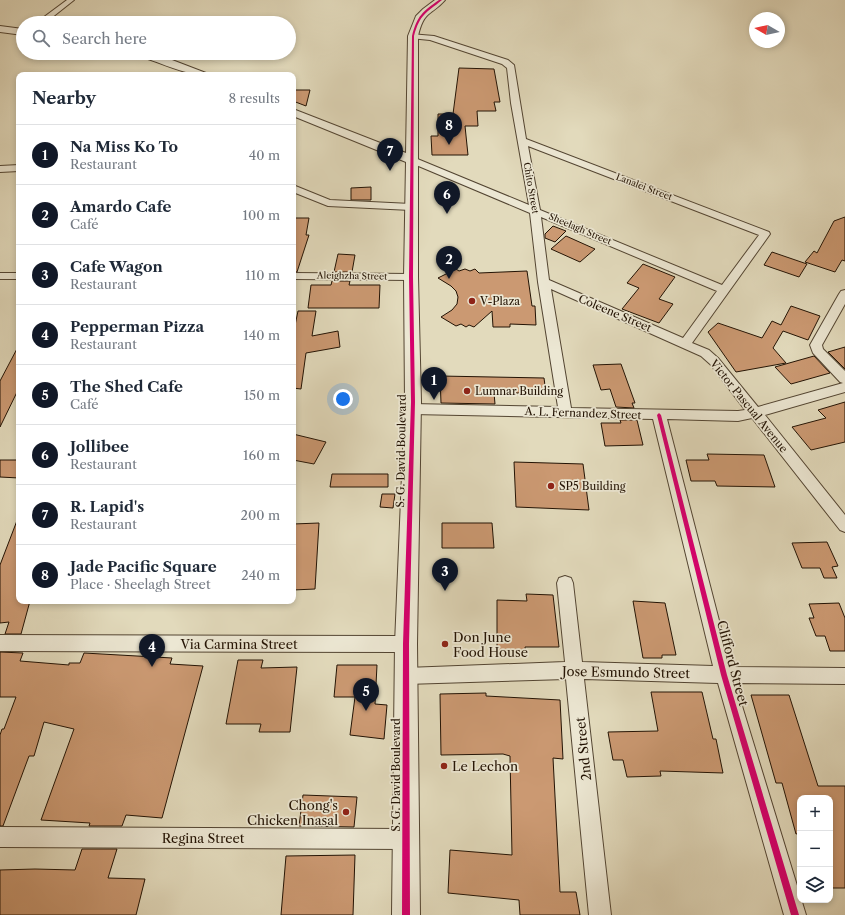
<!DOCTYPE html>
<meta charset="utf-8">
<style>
:root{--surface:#fff;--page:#f6f6f7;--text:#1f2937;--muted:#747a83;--line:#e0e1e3;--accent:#111827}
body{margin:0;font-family:"Libre Caslon Text",serif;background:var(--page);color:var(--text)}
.controls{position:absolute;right:12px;bottom:12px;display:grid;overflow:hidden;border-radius:8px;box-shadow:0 2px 6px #0003}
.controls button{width:36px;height:36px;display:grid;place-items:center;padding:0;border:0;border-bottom:1px solid var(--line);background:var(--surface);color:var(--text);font:20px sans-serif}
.compass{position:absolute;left:749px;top:12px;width:36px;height:36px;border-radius:50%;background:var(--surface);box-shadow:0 2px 6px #0003;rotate:279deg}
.you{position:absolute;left:343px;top:399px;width:14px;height:14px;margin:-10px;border:3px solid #fff;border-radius:50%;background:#1a73e8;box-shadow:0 0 0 6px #1a73e833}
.badge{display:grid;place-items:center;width:26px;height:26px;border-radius:50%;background:var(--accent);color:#fff;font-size:13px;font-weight:700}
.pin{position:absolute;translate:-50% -33px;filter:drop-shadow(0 1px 2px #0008)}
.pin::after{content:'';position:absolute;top:21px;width:14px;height:12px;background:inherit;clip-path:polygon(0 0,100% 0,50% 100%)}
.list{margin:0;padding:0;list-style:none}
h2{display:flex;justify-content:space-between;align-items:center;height:52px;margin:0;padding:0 16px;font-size:17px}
h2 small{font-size:13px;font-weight:400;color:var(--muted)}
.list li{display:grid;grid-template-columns:26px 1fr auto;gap:12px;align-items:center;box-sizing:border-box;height:60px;padding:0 16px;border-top:1px solid var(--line)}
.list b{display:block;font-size:15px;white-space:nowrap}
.list p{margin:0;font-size:13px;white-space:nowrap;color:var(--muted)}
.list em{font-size:13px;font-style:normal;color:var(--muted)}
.icon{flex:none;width:22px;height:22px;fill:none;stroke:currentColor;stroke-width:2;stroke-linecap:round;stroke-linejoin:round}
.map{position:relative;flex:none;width:845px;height:915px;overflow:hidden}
.search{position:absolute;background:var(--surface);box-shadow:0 2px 6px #0003;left:16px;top:16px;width:280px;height:44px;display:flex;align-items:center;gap:10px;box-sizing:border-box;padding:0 14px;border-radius:22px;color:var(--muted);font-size:15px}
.panel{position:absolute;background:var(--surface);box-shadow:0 2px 6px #0003;left:16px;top:72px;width:280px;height:532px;border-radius:8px}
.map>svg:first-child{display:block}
.building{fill:#cb9972;stroke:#231304}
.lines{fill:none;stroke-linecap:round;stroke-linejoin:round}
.minor-casing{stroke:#534532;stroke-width:2}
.tertiary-casing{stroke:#534532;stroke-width:2}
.minor{fill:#ece7d3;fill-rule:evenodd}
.tertiary{fill:#ece7d3;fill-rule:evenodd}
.cycleway-casing{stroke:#ece7d3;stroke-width:3}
.cycleway{fill:#d6006c;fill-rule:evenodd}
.poi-dot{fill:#8f2418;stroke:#ece7d3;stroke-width:1.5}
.labels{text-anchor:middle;stroke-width:3.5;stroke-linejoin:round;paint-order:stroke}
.far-street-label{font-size:9px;fill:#231304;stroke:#ece7d3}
.poi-label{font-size:11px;fill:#231304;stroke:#ece7d3;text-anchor:start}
.street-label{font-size:11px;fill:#231304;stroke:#ece7d3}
.near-poi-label{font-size:13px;fill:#231304;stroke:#ece7d3;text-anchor:start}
.near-street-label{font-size:13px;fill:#231304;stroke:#ece7d3}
</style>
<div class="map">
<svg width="845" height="915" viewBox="0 0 845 915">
<rect width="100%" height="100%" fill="#e2dabc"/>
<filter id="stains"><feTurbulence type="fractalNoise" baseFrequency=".005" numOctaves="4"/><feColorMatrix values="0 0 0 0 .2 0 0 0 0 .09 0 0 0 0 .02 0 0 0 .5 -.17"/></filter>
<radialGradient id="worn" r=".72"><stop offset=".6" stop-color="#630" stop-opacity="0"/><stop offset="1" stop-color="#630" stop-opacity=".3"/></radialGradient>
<!-- building -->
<path class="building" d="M459,68L494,69L500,102H494L496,111H477L478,126H465L468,155H432L431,136H438V114H453Z
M293,90H310L306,106L293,101Z
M371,187V200H351V188Z
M845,217V261L842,260L835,272L805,262L814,251L817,253L834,221Z
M293,218H309L306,235H309L297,272H293Z
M553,226L566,231L555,242L545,238V234Z
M566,236L595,249L580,262L551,249Z
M772,252L807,264L799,277L764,265Z
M338,254L355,255L352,272H334Z
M643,264L675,277L659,299L673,304L659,323L622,309L639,288L627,283Z
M456,269L459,271L465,269L470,271L475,269L479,273L527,271L532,306H535L536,325L510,324V327H493L492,311L474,327L469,325L466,327L461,324L456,326L441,317L452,310L457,304L458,297L456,291L451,286L438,278Z
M332,281H350L349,285H380L379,308H308L311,285H331Z
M791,306L820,316L808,340L783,331L773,348L786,363L736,372L708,332L718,323L762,338L772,321L781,325Z
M298,311H316L312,336L338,331L340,347L306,353L301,389L293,388V335Z
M19,345V388L0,427V381Z
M845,347V369L828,352Z
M814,356L830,373L791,384L775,367Z
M621,364L635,403H632L634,408L616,407L610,389L601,390L593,365Z
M440,376L544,378L546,393H494L495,404L441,403Z
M845,402V442L811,450L792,427L826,418L818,410Z
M620,420H637L643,445L605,446L601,423H621Z
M293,434L326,442L314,464L293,460Z
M707,454L764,455L775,487L717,486L715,481H691L686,460H709Z
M0,460H19V478L0,477Z
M514,462L583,464L589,510L516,507Z
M332,474H388V487H330Z
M382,494H395L393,508L380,507Z
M18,518L19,601H30L21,634H5L9,622L0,623V565Z
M319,523L315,589L293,590V524Z
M442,523H492L494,548H442Z
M827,542L838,566L832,567L837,578H824L820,568H802L792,543Z
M526,594L553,595L559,647H525L526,656L497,655V600L527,601Z
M633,601L665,603L676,655H662V658H643Z
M839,603L845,618V651H830L825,636H816L809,618H814L809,604Z
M0,652L23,653L20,661L69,665V663H80L84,653L172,658L170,664L203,666L162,818L126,815L122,826H89L90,823L41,820L74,729L44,722L34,756H29L3,826H0V735L2,729H4L16,697H0Z
M238,660H263L261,668L297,667L290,732H259L261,724H226Z
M337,665H377L375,704L387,705L384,739L350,735L355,697H334Z
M651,692H702L713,739H716L723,773L660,771L661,776L627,777L623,760H613L608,732L658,731Z
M486,693V696L560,700L563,759L553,758L560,892H576L580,915H520L519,900L448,893L450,850L512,855L510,756L503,754L441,755L440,694Z
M751,695H789L818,786H845V888H830V798H800V833L796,834L782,783H776Z
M303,795L357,797L354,827L299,826Z
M82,849H117L108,878L145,879L136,915H0V870L35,869L75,870Z
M355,855L353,915H281L286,856Z"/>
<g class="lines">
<defs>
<path id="minor" d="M67,0H74L45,23H36Z
M410,34L434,36L508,60L514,65L526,139L769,232L770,234L692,343L709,350L718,358L758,407L843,383L840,382L813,353L810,345L839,294L841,291L845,290V304L822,345L823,349L845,371V392L765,415L845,515V532L840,530L752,418L738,421L667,419L731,667L845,668V684L735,683L806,915H784L718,683L584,679L611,915H589L566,679L406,684L400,682L397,676L400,670L406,668L565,662L557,583L559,578L565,576L571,578L573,583L582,662L713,666L653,419L412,414L407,412L405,409L407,406L412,404L558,407L538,282L530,213L409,162L407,160L412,157L415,158L529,205L511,103L507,68L502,64L430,40L410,38ZM528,146L759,235L722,285L540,210ZM541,217L717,291L683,338L549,280ZM551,289L701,356L710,364L745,410L738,411L571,408Z
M19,165V171L0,172V166Z
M293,185L330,200L411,204L416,207L411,210L328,206L293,192Z
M0,273H19V279H0Z
M293,273L411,274L415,275L417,277L415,279L411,280L293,279Z
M0,635L406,636L412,638L414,644L412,650L406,652L0,651Z
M0,827L406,829L413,832L416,839L413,846L406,849L0,847Z"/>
<path id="tertiary" d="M435,0H445C431,16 424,10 418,36V277L421,402L417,644L420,915H392L395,644L405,402L404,277L406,162L293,116V109L406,153L408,36L416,16L423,9Z
M0,26L23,29V35L0,32Z
M133,53H151L159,55L206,73L207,75C182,75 159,61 135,55Z"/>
</defs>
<!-- minor casing -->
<use href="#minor" class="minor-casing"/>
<!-- tertiary casing -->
<use href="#tertiary" class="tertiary-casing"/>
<!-- minor -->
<use href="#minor" class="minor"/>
<!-- tertiary -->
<use href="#tertiary" class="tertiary"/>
<defs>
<path id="cycleway" d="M439,0H442C426,13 420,14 414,36L413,277L415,402L409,644L410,915H402L403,644L411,402L409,277L412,36C417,16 423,11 439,0Z
M659,413L661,415L727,675L799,915H791L721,675L657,415Z"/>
</defs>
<!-- cycleway casing -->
<use href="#cycleway" class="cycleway-casing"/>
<!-- cycleway -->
<use href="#cycleway" class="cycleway"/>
</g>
<!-- markers -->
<g class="poi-dot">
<circle cx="472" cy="301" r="4"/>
<circle cx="467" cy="391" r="4"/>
<circle cx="551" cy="486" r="4"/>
<circle cx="445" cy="644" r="4"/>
<circle cx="444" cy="766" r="4"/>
<circle cx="346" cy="812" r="4"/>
</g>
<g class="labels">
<!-- far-street labels -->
<g class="far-street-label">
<text transform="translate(644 187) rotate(21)" y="3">Lanalei Street</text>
<text transform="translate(531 188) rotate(80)" y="3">Chito Street</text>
<text transform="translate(580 229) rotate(23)" y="3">Sheelagh Street</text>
<text transform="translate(352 276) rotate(1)" y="3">Aleighzha Street</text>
</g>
<!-- poi labels -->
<g class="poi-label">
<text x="480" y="305">V-Plaza</text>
<text x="475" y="395">Lumnar Building</text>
<text x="559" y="490">SP5 Building</text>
</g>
<!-- street labels -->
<g class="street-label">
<text transform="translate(615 313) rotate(23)" y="4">Coleene Street</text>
<text transform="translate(749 406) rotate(51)" y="4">Victor Pascual Avenue</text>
<text transform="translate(583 413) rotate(2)" y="4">A. L. Fernandez Street</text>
<text transform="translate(401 451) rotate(-89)" y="4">S. G. David Boulevard</text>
<text transform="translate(396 775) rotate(-90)" y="4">S. G. David Boulevard</text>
</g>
<!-- near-poi labels -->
<g class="near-poi-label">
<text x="453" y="642">Don June<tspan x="453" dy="15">Food House</tspan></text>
<text x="452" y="771">Le Lechon</text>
<text x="338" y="810" text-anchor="end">Chong's<tspan x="338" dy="15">Chicken Inasal</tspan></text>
</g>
<!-- near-street labels -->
<g class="near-street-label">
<text x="239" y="649">Via Carmina Street</text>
<text transform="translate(733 663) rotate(75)" y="5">Clifford Street</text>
<text transform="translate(626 672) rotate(1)" y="5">Jose Esmundo Street</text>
<text transform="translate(583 749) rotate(-96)" y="5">2nd Street</text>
<text x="203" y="843">Regina Street</text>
</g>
</g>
<rect width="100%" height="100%" filter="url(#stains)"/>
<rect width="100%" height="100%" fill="url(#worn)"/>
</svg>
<div class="controls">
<button>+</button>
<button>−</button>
<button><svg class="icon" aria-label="layers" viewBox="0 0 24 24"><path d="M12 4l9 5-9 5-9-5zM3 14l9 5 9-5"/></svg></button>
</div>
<svg class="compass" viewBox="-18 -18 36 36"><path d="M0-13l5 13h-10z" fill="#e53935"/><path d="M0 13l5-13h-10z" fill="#747a83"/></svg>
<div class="you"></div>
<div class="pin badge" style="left:434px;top:400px">1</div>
<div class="pin badge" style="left:449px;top:279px">2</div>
<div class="pin badge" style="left:445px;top:591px">3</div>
<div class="pin badge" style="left:152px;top:667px">4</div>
<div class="pin badge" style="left:366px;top:711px">5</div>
<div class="pin badge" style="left:447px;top:214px">6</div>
<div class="pin badge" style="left:390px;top:171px">7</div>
<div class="pin badge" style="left:449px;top:145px">8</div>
<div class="search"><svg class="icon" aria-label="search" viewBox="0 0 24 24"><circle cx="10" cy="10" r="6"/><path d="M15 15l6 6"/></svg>Search here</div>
<section class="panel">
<h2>Nearby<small>8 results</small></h2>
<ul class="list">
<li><span class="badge">1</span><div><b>Na Miss Ko To</b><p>Restaurant</p></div><em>40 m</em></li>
<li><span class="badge">2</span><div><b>Amardo Cafe</b><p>Café</p></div><em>100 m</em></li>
<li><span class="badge">3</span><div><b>Cafe Wagon</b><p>Restaurant</p></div><em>110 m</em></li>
<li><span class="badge">4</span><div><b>Pepperman Pizza</b><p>Restaurant</p></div><em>140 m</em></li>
<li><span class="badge">5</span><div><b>The Shed Cafe</b><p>Café</p></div><em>150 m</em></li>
<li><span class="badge">6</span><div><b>Jollibee</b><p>Restaurant</p></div><em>160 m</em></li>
<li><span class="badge">7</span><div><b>R. Lapid's</b><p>Restaurant</p></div><em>200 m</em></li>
<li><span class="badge">8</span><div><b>Jade Pacific Square</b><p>Place · Sheelagh Street</p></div><em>240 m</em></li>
</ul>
</section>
</div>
